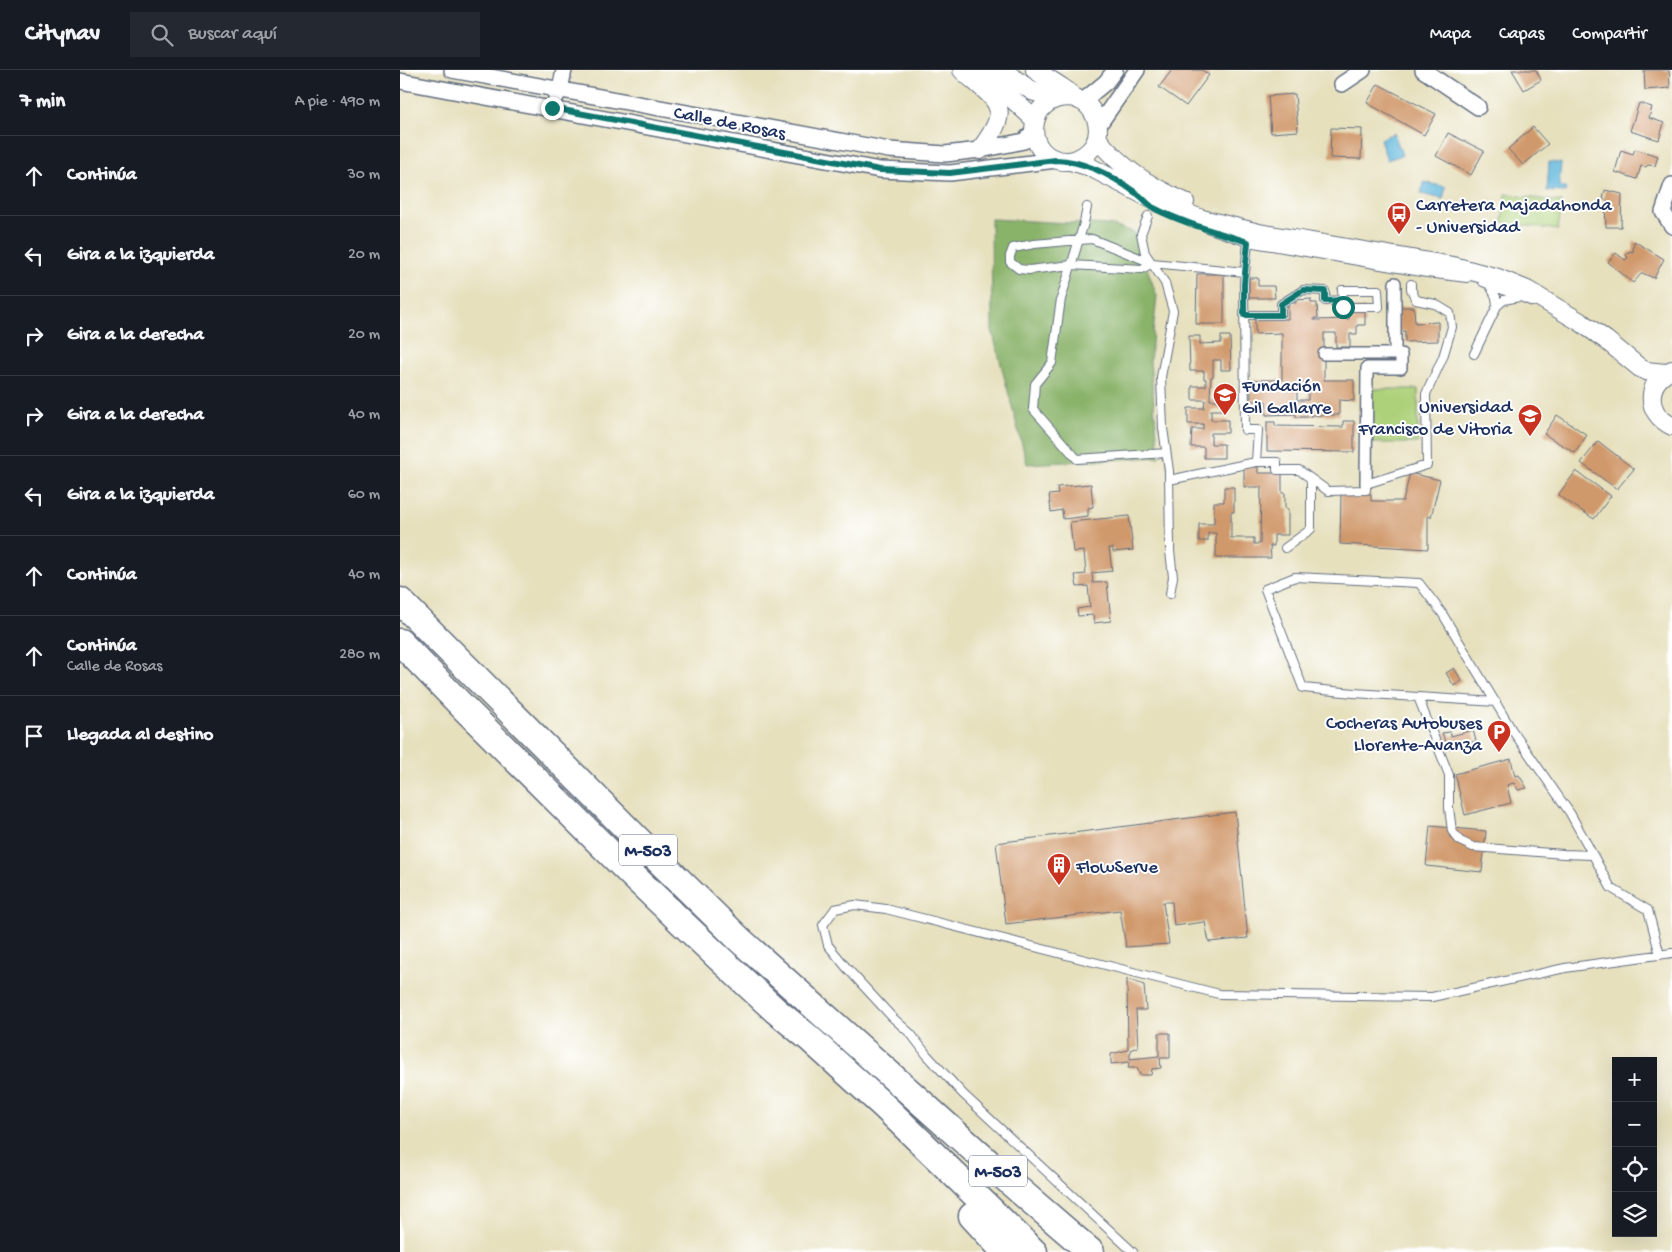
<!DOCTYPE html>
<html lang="es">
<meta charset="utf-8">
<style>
:root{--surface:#171b24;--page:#242831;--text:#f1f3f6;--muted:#9ea1a6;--line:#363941}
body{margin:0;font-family:"Gochi Hand",sans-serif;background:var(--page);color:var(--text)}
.controls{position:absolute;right:15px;bottom:15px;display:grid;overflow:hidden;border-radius:0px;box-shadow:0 5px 20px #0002}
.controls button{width:45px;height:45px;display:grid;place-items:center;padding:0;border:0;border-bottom:1px solid var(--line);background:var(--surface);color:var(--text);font:25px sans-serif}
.stop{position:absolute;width:15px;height:15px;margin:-11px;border:4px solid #0f766e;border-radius:50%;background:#fff}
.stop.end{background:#0f766e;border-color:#fff;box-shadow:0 1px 5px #0008}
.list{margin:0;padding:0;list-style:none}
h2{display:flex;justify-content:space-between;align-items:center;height:65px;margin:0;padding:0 20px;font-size:21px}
h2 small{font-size:16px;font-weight:400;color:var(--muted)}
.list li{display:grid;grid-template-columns:32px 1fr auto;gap:15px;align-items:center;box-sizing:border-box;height:80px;padding:0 20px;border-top:1px solid var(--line)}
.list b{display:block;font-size:19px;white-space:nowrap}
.list p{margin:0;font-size:16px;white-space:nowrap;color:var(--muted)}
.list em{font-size:16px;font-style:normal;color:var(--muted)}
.icon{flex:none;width:28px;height:28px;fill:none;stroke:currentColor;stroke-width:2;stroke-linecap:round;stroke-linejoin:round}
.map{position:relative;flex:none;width:1272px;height:1182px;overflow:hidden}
header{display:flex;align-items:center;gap:30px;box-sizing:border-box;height:70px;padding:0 25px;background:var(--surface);border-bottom:1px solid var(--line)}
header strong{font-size:24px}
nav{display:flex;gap:28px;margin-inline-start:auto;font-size:18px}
.search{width:350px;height:45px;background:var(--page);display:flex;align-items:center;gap:12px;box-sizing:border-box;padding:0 18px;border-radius:0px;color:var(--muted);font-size:19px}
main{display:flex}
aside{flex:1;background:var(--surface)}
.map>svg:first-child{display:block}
.green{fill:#add17a;stroke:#64806c}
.forest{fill:#8ab36a;stroke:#527164}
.water{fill:#5db5da;stroke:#3c729c}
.building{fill:#d0996c;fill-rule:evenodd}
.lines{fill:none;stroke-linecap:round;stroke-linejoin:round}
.service-casing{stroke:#626d7f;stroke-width:10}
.pedestrian-casing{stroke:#626d7f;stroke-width:14}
.minor-casing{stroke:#626d7f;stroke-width:18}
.tertiary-casing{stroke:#626d7f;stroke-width:20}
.motorway-casing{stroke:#626d7f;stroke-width:29}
.service{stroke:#fff;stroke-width:8}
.pedestrian{stroke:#fff;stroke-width:11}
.minor{stroke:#fff;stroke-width:15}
.tertiary{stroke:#fff;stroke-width:18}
.motorway{stroke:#fff;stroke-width:26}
.route{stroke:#0f766e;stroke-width:6}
.labels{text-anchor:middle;stroke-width:4;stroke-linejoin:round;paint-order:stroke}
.shield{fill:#fff;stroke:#5f6d8e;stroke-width:1}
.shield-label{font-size:18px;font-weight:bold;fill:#1b2f5e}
.street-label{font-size:19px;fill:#1b2f5e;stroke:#fff}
.poi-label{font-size:19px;fill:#1b2f5e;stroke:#fff;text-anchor:start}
</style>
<header>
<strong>Citynav</strong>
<div class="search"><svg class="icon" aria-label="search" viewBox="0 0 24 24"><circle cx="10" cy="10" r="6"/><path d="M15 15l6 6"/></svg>Buscar aquí</div>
<nav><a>Mapa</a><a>Capas</a><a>Compartir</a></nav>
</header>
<main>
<aside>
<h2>7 min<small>A pie · 490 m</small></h2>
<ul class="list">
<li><svg class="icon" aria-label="ahead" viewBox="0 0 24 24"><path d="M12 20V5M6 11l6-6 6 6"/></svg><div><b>Continúa</b></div><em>30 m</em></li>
<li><svg class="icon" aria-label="left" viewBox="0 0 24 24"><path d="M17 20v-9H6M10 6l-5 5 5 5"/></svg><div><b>Gira a la izquierda</b></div><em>20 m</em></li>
<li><svg class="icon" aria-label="right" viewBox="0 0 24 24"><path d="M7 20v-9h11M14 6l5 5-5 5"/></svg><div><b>Gira a la derecha</b></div><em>20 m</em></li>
<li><svg class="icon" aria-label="right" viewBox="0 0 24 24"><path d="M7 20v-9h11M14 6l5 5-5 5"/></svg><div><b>Gira a la derecha</b></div><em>40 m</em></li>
<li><svg class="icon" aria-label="left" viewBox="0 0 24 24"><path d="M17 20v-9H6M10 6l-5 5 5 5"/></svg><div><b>Gira a la izquierda</b></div><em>60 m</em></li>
<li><svg class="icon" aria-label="ahead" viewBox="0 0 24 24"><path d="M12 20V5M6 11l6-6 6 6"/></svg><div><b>Continúa</b></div><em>40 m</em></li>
<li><svg class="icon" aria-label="ahead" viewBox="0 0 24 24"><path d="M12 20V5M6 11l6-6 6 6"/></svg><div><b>Continúa</b><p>Calle de Rosas</p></div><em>280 m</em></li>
<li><svg class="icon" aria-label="arrive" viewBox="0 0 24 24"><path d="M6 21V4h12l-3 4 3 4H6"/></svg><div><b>Llegada al destino</b></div></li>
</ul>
</aside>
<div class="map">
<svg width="1272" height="1182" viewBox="0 0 1272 1182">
<rect width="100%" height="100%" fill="#fff"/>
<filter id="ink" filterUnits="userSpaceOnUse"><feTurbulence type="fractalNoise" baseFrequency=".02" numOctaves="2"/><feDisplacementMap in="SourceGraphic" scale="10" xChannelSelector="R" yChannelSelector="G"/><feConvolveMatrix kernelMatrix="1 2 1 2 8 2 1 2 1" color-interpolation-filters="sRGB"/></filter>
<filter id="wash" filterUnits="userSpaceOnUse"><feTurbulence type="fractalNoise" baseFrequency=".0096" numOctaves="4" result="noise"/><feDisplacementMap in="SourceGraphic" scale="20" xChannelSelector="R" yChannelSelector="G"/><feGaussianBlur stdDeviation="1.12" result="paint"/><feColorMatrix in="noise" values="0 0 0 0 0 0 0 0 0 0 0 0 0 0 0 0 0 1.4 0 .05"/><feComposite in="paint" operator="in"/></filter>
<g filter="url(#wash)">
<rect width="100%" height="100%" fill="#e6e0bd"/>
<!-- green -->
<path class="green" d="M1106,124L1162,132L1158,160L1102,152Z
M972,319H1018V373H972Z"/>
<!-- forest -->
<path class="forest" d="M591,149L709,155L734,162L757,226L750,291L759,387L627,394L592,260Z"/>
<!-- water -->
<path class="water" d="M994,63L1002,85L987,90L980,69Z
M1149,92L1161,93L1159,117L1166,118L1165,122L1147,121Z
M1024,112L1046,117L1043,129L1021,124Z"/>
<g id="blocks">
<!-- building -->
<path class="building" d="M772,0H802L809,5L786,36L759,17Z
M1112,0H1136L1141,10L1124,20Z
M1244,0H1269L1270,18L1245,20Z
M978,14L1036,44L1024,65L967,33Z
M895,24L898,61L871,63L868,26Z
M1239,33L1252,37L1249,48L1264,53L1259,70L1230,61Z
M1133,57L1148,74L1123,95L1108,79Z
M931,58L962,59L961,89L930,88Z
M1048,63L1084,81L1071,105L1036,86Z
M1235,79L1258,86L1255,96L1248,95L1246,97L1241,96L1237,109L1215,102L1221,80L1233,84Z
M1205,120L1222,124L1221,157H1206L1205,135H1209V132L1203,129Z
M1234,171L1264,189L1254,208L1242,203L1233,213L1208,192L1216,183L1225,190L1228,188L1226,185L1230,181L1233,182Z
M797,204H824V254H796Z
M849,208H858V216H874L875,228H849Z
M911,229V233H917L918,248H914V250L949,249V238H965V255H957V264H950V277H936V263H924V310H954V331L939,330V345H911V347H896V344L866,345V331H851V310H882V263L855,264V249H888V233H896V230ZM897,313H908V330H897Z
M997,237H1014L1015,253L1038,252V271L1005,272V261L998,262Z
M789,266H800V274L821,273V266H830L831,300H821V290H813V307H811L810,330H825L824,340H811V350H828V363H811V374H824V388H804V377H791L792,359H803V354H788V338H804L805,330H792V316H806V309H804V301H790Z
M1157,345L1187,365L1175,383L1144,364Z
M943,351H954V382L867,381V352H875V356L943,357Z
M1198,371L1234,399L1217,419L1181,393Z
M844,397H858V403H882V423H885V439H888V465H874V476H870L871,488H816V463H808V471H799V454H814V432H824V417H834V442H831V468H854V474H860L861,417H844Z
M1176,401L1211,426L1194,449L1158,425Z
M1010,403L1040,410L1031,447L1028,446V479L940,474L941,424H971V431H1003Z
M691,414L693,437L688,438V446L663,449L662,440L651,442L649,425L658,424L657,417Z
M729,446L733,480L713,482V478H709L712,501L692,503L693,513L707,512L711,551L694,553L693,545L678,546L677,539L690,537L688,516L677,517L675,505L686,504L684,481L673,482L670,452Z
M1054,598L1062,611L1054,616L1046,603Z
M1073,660L1076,671L1048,679L1042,663L1050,662L1051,666Z
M1111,689L1115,706L1119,705L1127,718L1118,720L1114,713L1107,715L1111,733L1065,745L1055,704Z
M835,742L848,868L809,872L805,852L774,856L772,832H763L769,874L726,877L720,840L606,854L596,773Z
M1030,756L1086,761L1082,802L1026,796Z
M727,909L744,915L746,940H736L738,977L732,979L730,984V989L759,986V963H770V988H760L761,998L752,999L751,1005H740L737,998H728L729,992L711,994V984L728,980Z"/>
</g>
</g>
<g filter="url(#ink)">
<use href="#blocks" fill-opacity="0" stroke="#626d7f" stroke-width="1"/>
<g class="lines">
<defs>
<path id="service" d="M687,137L684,153L661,229L652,293L635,314L633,339L677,389L766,383
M748,146L741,164L745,183L765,213L773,241L761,307L763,358L769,401L770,481L773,507L770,524
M807,158L848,172L1027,203L1067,208
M848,172L844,213L845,360H858L856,392H877V400H899L928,421L966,420V414L1027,395L1026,324L1043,287L1052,257L1050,243L1035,234L1016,230L1011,219V214
M752,193L742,199L671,195L629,200L619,199L610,192V186L613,178L634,174L692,169L752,193L845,202
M1083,212L1133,232
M1089,214L1096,227L1097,236
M844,245H881V234L903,220L925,221V231L943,230V237H979L978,220H942L943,230
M1074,284L1097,236L1104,230L1119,227
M769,410L856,392
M885,478L911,459V409
M1018,627L1096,632
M1193,785L1164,784L1073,777L1060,771L1052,761L1049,738V705L1018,627L954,623L903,618L865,519L895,507L1019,513L1042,543L1112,660L1170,743L1211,818L1248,840L1260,885
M733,1182L563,1024L527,985L511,964L492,947L446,897L428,875L423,855L435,839L455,835L486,839L819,924L1032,927L1165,898L1272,883"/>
<path id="pedestrian" d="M924,284H995
M966,414L967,298H1001V284H995V213"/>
<path id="minor" d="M52,0L489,80L545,84L580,80L624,71L634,61
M1023,0L1078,37
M0,11L480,100L550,103L656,90
M942,14L963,0
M156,27L160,20L164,0
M683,31L706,12L715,0
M698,56L737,0
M1272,115L1263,142L1272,156"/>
<path id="tertiary" d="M562,0C598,33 614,35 580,80
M581,0L635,50
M602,0L632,21L657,28
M635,0C644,6 654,12 663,18C668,21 671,25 675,28C679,30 682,31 685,33C697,43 702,61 694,75C689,83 679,90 669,91C621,93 622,20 676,28
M697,68C720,98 750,117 785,132
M670,91L690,97L759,133L802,149L859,163L1053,196L1098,208L1127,220L1182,253L1206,270L1240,298L1246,301L1265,303
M1272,300C1245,312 1245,343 1272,356"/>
<path id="motorway" d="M0,531L247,779L340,870L620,1121L691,1182
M0,572L66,640L230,803L318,887L375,940L409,968L486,1038L634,1182
M572,1146L605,1182"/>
</defs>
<!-- service casing -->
<use href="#service" class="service-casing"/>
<!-- pedestrian casing -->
<use href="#pedestrian" class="pedestrian-casing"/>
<!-- minor casing -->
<use href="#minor" class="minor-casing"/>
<!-- tertiary casing -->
<use href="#tertiary" class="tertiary-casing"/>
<!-- motorway casing -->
<use href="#motorway" class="motorway-casing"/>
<!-- service -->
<use href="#service" class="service"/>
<!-- pedestrian -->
<use href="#pedestrian" class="pedestrian"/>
<!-- minor -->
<use href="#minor" class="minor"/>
<!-- tertiary -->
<use href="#tertiary" class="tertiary"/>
<!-- motorway -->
<use href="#motorway" class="motorway"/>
</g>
</g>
<g class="lines" filter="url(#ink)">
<!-- route -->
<path class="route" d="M152,38L480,100L550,103L656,90C684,91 713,106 736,123C743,127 747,134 754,138C782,153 817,162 848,172L844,214V245H881V234L903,220L925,221V231L943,230V237"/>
</g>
<!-- icons -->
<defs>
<symbol id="bus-pin" viewBox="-11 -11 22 30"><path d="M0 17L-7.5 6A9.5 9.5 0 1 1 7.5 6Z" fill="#c8321e" stroke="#fff"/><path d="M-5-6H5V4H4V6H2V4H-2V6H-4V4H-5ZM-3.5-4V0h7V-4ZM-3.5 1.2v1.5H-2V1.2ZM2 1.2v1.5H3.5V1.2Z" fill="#fff"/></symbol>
<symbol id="school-pin" viewBox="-11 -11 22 30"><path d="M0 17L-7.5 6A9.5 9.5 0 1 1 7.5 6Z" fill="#c8321e" stroke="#fff"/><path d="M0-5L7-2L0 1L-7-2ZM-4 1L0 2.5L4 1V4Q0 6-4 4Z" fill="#fff"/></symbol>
<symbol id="university-pin" viewBox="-11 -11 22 30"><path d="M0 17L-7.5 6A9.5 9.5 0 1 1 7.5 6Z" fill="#c8321e" stroke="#fff"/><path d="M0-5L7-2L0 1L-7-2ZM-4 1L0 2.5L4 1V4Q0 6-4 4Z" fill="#fff"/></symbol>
<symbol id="parking-pin" viewBox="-11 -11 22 30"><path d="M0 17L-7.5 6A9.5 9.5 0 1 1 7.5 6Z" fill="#c8321e" stroke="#fff"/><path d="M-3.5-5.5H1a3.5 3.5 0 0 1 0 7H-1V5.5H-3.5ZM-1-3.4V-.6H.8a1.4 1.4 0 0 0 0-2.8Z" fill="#fff"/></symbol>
<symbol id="building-pin" viewBox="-11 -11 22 30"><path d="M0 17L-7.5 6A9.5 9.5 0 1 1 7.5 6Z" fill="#c8321e" stroke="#fff"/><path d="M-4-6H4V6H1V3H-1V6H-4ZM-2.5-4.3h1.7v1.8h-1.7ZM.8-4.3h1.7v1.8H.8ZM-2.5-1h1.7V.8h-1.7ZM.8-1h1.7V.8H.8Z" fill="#fff"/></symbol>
</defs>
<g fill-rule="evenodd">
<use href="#bus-pin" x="985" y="130" width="28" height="38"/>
<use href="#school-pin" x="811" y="311" width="28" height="38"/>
<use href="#university-pin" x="1116" y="332" width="28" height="38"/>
<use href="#parking-pin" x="1085" y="648" width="28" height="38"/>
<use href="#building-pin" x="645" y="781" width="28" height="38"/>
</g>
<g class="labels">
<!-- shield labels -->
<g class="shield">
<rect x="219" y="764.5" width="58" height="31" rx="4"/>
<rect x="569" y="1085.5" width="58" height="31" rx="4"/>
</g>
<g class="shield-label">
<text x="248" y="786">M-503</text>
<text x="598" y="1107">M-503</text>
</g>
<!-- street labels -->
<g class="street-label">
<text transform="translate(330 51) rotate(11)" y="7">Calle de Rosas</text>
</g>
<!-- poi labels -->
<g class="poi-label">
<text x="1016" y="140">Carretera Majadahonda<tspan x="1016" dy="22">- Universidad</tspan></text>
<text x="842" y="321">Fundación<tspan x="842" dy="22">Gil Gallarre</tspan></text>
<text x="1112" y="342" text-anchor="end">Universidad<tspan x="1112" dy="22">Francisco de Vitoria</tspan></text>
<text x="1082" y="658" text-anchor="end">Cocheras Autobuses<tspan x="1082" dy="22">Llorente-Avanza</tspan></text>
<text x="676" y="802">FlowServe</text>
</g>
</g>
</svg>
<div class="controls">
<button>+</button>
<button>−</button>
<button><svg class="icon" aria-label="locate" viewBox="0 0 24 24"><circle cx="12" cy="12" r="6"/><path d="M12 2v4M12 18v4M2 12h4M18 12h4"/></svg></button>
<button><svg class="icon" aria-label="layers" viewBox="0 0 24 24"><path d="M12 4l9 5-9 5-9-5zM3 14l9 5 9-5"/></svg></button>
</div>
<div class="stop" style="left:943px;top:237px"></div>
<div class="stop end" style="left:152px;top:38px"></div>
</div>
</main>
